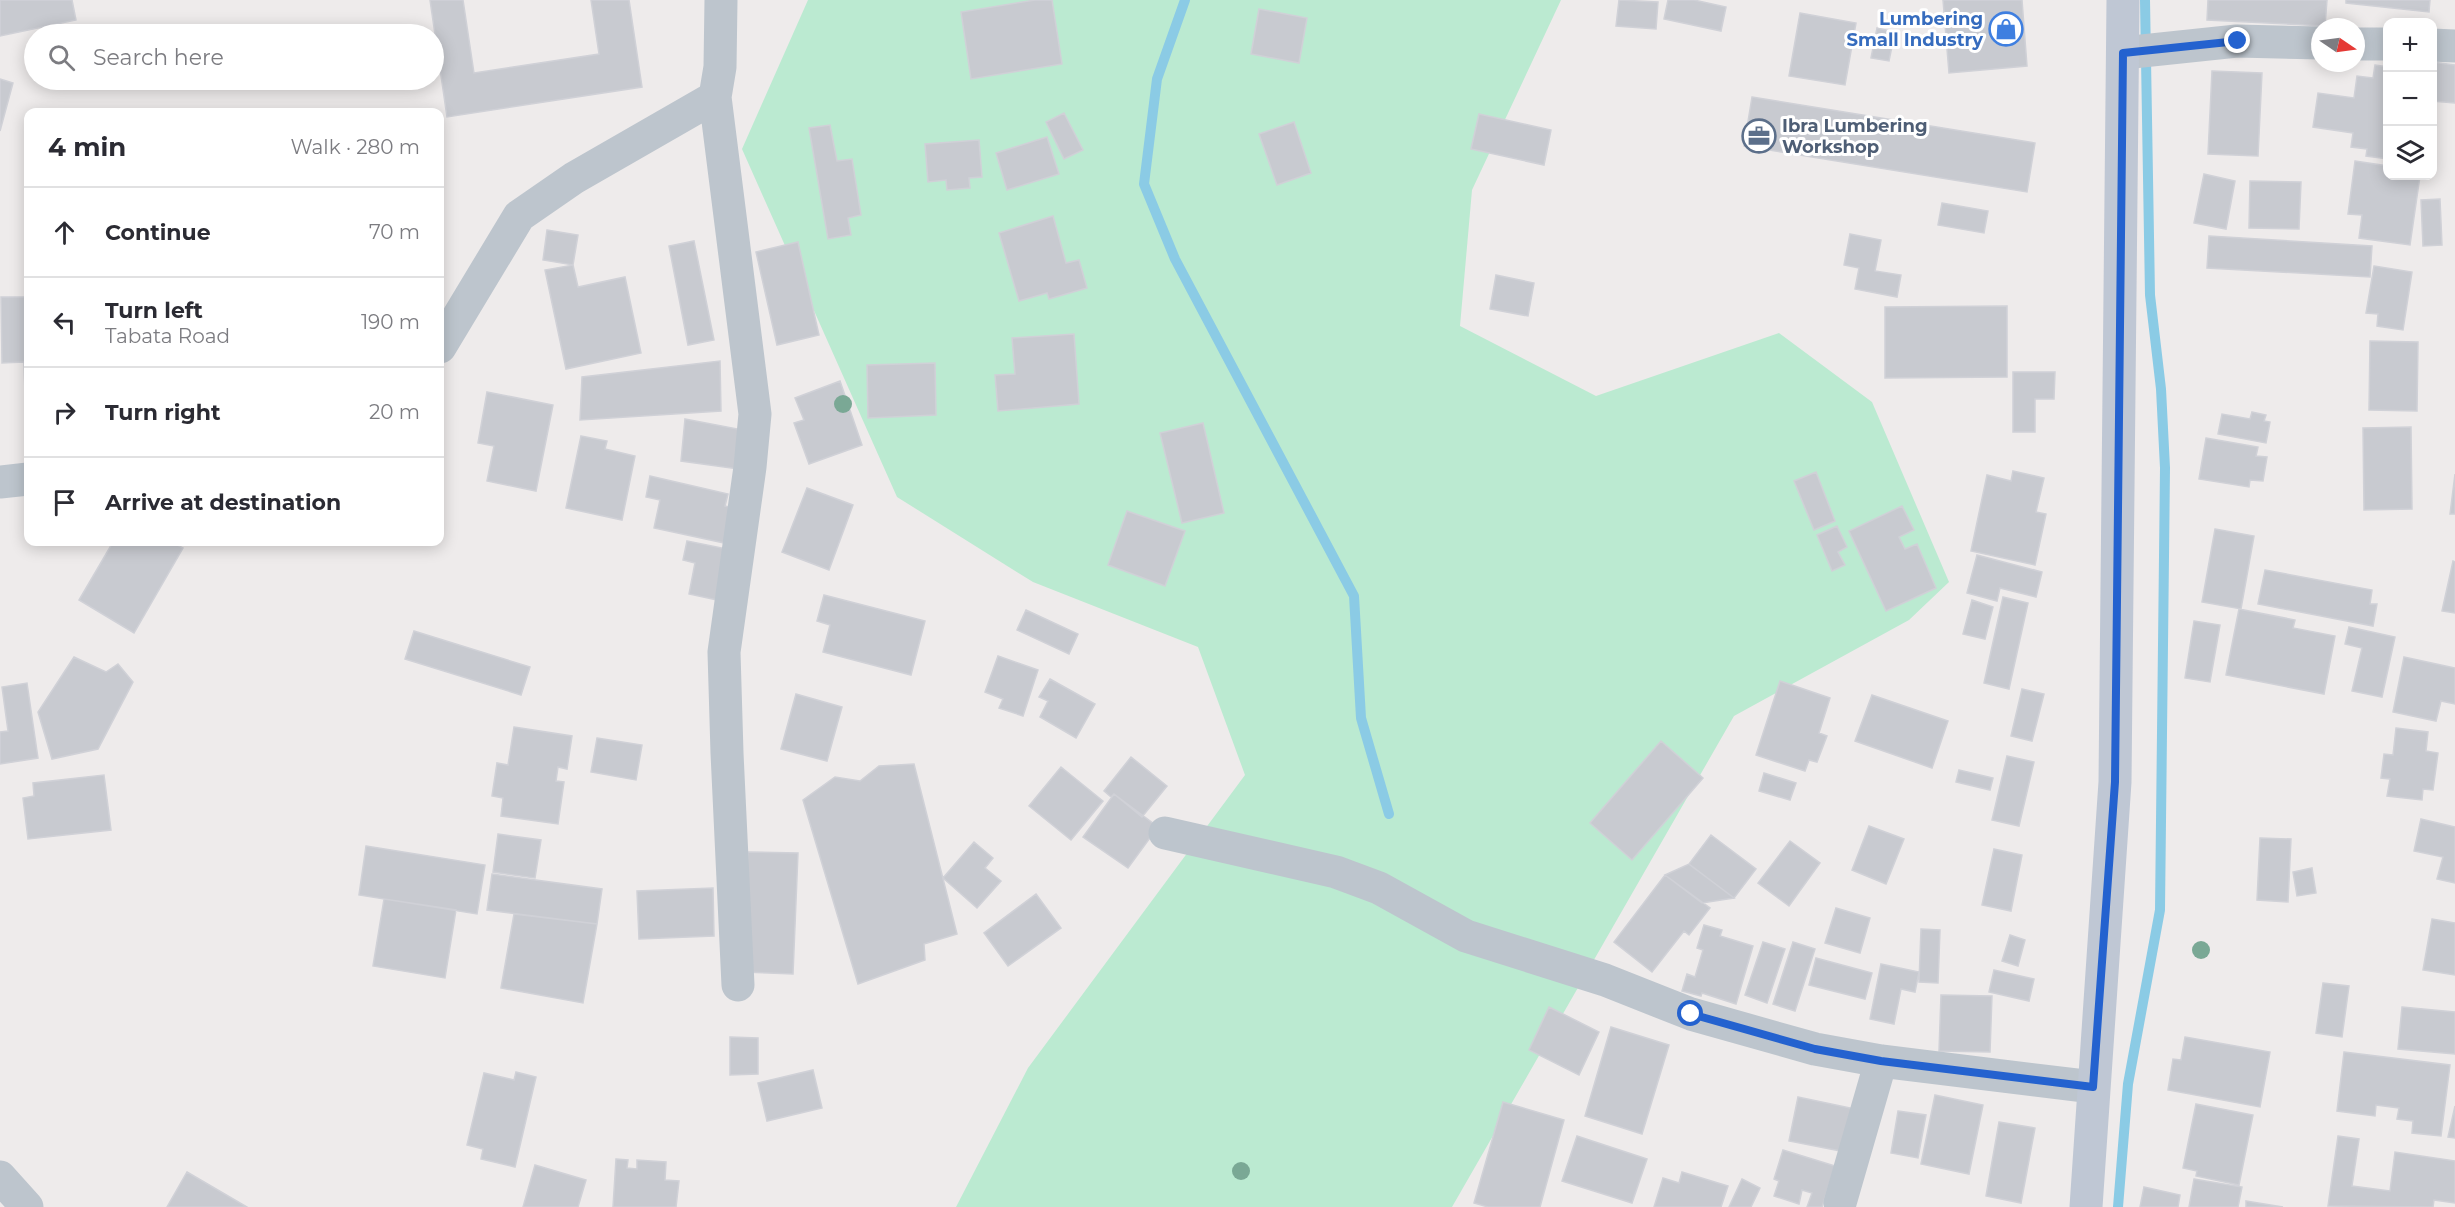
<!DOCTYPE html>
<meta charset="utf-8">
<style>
:root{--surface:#fff;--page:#f7f7f7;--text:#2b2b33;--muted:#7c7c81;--line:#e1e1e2}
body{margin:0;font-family:Montserrat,sans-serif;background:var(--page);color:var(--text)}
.controls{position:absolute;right:18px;top:18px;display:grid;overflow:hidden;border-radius:12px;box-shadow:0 3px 15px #0003}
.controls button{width:54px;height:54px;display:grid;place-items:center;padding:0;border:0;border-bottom:2px solid var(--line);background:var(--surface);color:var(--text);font:30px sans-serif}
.compass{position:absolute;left:2311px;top:18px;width:54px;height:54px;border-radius:50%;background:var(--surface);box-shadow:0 3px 15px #0003;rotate:103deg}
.stop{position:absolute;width:18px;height:18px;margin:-14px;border:4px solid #2462cf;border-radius:50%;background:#fff}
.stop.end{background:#2462cf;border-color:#fff;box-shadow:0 2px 6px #0008}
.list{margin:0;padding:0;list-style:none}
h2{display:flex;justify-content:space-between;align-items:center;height:78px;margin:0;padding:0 24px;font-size:26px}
h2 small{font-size:20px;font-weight:400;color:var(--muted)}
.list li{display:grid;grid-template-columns:39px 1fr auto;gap:18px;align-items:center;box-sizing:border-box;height:90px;padding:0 24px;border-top:2px solid var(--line)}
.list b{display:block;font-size:22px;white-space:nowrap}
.list p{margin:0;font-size:20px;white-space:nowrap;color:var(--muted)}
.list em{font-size:20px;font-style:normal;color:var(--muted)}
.icon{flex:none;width:33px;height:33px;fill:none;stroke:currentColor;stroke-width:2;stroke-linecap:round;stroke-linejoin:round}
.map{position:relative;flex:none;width:2455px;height:1207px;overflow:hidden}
.search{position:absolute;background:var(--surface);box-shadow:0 3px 15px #0003;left:24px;top:24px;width:420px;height:66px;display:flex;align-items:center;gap:15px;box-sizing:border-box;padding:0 21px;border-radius:33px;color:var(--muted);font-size:22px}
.panel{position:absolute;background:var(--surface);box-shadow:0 3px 15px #0003;left:24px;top:108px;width:420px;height:438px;border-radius:12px}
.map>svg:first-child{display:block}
.green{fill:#bbead1}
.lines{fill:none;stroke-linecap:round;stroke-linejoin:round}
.stream{stroke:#8bcbe5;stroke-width:10}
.building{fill:#c8cad0;stroke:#d0d1d7;stroke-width:1.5}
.minor{stroke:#bdc5cd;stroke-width:33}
.secondary{stroke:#bfc7d4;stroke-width:33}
.tree{fill:#7aa895}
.route{stroke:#2462cf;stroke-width:8}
.labels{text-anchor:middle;stroke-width:6;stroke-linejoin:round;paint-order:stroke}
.shop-label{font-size:18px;font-weight:bold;fill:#366cbe;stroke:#fff;text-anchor:end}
.service-label{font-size:18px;font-weight:bold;fill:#4e5e75;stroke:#fff;text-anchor:start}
</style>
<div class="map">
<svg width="2455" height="1207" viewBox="0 0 2455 1207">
<rect width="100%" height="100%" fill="#eeebeb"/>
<!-- green -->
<path class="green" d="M808,0H1561L1472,190L1460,326L1596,396L1779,333L1872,402L1949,582L1909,620L1734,716L1452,1207H956L1028,1068L1245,775L1198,647L1033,582L897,497L742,149Z"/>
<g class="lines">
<!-- stream -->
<path class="stream" d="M1185,0L1157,79L1144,184L1175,259L1354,596L1361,718L1389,814
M2118,1207L2128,1084L2160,910L2165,468L2161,389L2150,295L2145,0"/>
</g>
<!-- building -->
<path class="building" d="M0,0H72L76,20L0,36Z
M430,0H463L474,73L599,54L591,0H629L642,87L447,117Z
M1035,0H1052L1062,64L971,79L961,12Z
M1619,0L1658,2L1656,29L1616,26Z
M1668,0H1694L1726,7L1721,31L1664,19Z
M1943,0H2022L2027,66L1949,73Z
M2208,0H2327L2325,26L2207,20Z
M2346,0H2430L2429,12L2346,3Z
M1259,9L1307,18L1299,63L1251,54Z
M1800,13L1856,23L1845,85L1789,76Z
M1877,28L1895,32L1889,61L1871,58Z
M2432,62L2455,65V103L2432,101Z
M2375,65L2388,67V159L2366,156L2367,149L2351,147L2353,133L2313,127L2318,93L2354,98L2357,76L2373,78Z
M2212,71L2262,73L2258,156L2208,154Z
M0,79L13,83L0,131Z
M1752,97L2035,143L2027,192L1744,146Z
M1064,113L1083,150L1064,159L1046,122Z
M1479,114L1551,130L1544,165L1471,149Z
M1294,122L1311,173L1277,185L1259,134Z
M830,125L837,161L852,159L861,215L848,218L851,235L828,239L809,128Z
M1047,137L1059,174L1007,190L996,153Z
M979,140L982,177L969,178L970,188L947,190L946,180L928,182L925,144Z
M2355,161L2388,166V176H2420L2410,245L2359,238L2362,215L2348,214Z
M2204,174L2235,181L2226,229L2194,223Z
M2250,181L2301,182L2299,229L2249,228Z
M2440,199L2442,245L2423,246L2421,200Z
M1942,203L1988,211L1984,233L1938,225Z
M1053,216L1066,263L1079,260L1087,288L1049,299L1047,293L1019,301L999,233Z
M547,230L578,235L573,265L543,260Z
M1850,234L1881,240L1875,271L1901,275L1897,297L1855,289L1859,268L1844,265Z
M2209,236L2372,246L2370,277L2207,268Z
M694,241L714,340L688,345L669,246Z
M798,242L819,335L777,345L756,252Z
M573,265L578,287L625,277L641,353L566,369L545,270Z
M2374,266L2412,272L2403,330L2377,326L2378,314L2366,313Z
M1496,275L1534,283L1528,316L1490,309Z
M1,297H28V426H26L24,362L2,363Z
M2007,306V377L1885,378V307Z
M1074,334L1079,404L998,411L995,375L1015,374L1012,338Z
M2370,341L2418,342L2417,411L2369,410Z
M720,361L721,411L580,420L582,377Z
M935,363L936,415L868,418L867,365Z
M2013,372H2055L2054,399H2035V432H2013Z
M840,381L862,445L809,464L794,423L804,420L795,398Z
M487,392L553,405L536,491L487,481L494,446L478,443Z
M2252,412L2266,415L2264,421L2270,422L2266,443L2218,434L2222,414L2250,419Z
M685,419L743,430L738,469L681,461Z
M1203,423L1224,513L1182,523L1160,433Z
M2411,427L2412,509L2364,510L2363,428Z
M581,436L607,441L605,449L635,456L622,520L566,508Z
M2206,438L2258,447L2256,456L2267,457L2263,481L2250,480L2249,487L2199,479Z
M2013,471L2044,478L2036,512L2046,514L2035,565L1971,551L1987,475L2011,481Z
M1816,472L1835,521L1814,530L1794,481Z
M2455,474V514H2450Z
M650,476L728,494L725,506L737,509L729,544L654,528L660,500L646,497Z
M807,488L853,505L829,570L782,552Z
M1902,506L1914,530L1899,537L1905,549L1917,544L1936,588L1886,611L1849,531Z
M1127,511L1185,531L1165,586L1108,565Z
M1837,526L1847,547L1838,552L1845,565L1832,571L1817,535Z
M2215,529L2254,536L2241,609L2202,602Z
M687,541L732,550L722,601L689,594L695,563L683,560Z
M113,542H172L183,548L134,633L79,600Z
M1977,555L2042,572L2036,597L2000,588L1997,601L1967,593Z
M2453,561L2455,562V613L2442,611Z
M2265,570L2372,590L2370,604H2377L2373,626L2258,604Z
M824,595L925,621L911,675L823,652L830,625L817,621Z
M2003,597L2028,603L2009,689L1984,683Z
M1972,600L1993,607L1985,639L1963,634Z
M2239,609L2295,620L2293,628L2335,636L2324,694L2226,675Z
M1026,610L1078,634L1069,654L1017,630Z
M2194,621L2220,625L2210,682L2185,678Z
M2349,627L2395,637L2382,697L2352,691L2362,648L2345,644Z
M414,631L530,667L521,695L405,659Z
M998,656L1038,670L1023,716L999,708L1003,699L985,692Z
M74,657L106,672L118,664L133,682L98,749L52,759L38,712Z
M2404,657L2455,668V704L2441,701L2436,721L2393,712Z
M1050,679L1095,704L1076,738L1040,717L1048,701L1039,697Z
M1780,681L1830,698L1819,733L1827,736L1817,762L1809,760L1805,771L1756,755Z
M27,683L38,758L0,764V732L8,731L2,687Z
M2022,689L2044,694L2032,741L2011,736Z
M796,694L842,707L827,761L781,749Z
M1872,695L1948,721L1932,768L1855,741Z
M514,727L572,736L567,769L558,767L556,781L564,782L558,824L501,816L503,798L492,796L497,763L508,765Z
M2396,728L2428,732L2426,751L2438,753L2433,790L2423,789L2422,800L2387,796L2390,779L2381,778L2384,754L2393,755Z
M597,738L642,745L636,780L591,772Z
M1661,741L1703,778L1632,860L1590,823Z
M2007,756L2034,762L2019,826L1992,820Z
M1131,757L1167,786L1142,817L1114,794L1111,797L1104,791Z
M914,764L957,934L924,944L925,960L858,984L803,800L835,777L860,781L879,766Z
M1061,767L1103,801L1071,840L1029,806Z
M1959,770L1993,778L1990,790L1956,782Z
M1764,773L1796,783L1790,800L1759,791Z
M104,775L111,830L28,839L23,798L34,796L33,783Z
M1114,794L1158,827L1128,868L1083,837Z
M2421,819L2455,827V883L2437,879L2443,857L2414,851Z
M1869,826L1904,839L1886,884L1852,870Z
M498,834L541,840L535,878L493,872Z
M1711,835L1756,869L1734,898L1689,864Z
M2260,838L2291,839L2288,902L2257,900Z
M1790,841L1820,863L1789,906L1758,883Z
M974,842L993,858L985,868L1001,881L977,908L943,878Z
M366,846L485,865L477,914L359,895Z
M1994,849L2022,855L2011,911L1982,905Z
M748,852L798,853L793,974L742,972Z
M1689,864L1734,898L1702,903L1665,875Z
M2312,868L2316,893L2297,896L2293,872Z
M492,874L602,889L597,924L487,910Z
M1665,875L1710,908L1689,935L1684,931L1652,972L1614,942Z
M713,888L714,936L639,939L637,891Z
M1036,894L1061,928L1008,966L984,933Z
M384,899L456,910L445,978L373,966Z
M1836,908L1870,918L1860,953L1825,943Z
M514,914L597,924L583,1003L501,988Z
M2432,919L2455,923V975L2423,970Z
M1704,925L1722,930L1720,936L1753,946L1736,1004L1702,993L1701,996L1682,991L1687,974L1695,977L1703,950L1697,948Z
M1921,929L1940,930L1938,983L1919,982Z
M2010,935L2025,940L2018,966L2002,961Z
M1763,942L1785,949L1767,1003L1745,995Z
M1793,942L1815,949L1795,1011L1773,1004Z
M1816,958L1872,973L1865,999L1809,985Z
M1881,964L1919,972L1915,992L1901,989L1894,1024L1870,1019Z
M1994,970L2034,979L2029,1001L1989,992Z
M2323,983L2349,986L2342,1037L2316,1033Z
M1941,995L1992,996L1990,1052L1939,1051Z
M1549,1007L1599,1032L1579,1075L1529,1050Z
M2402,1007L2455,1012V1054L2398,1049Z
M1611,1027L1669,1045L1642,1134L1585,1116Z
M730,1037L758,1038V1074L730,1075Z
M2185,1037L2270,1052L2260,1107L2168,1090L2173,1059L2181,1060Z
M2344,1052L2450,1065L2441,1136L2412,1133L2413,1121L2397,1119L2399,1108L2376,1105L2375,1116L2337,1111Z
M813,1070L822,1108L767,1121L758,1083Z
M516,1072L536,1077L515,1167L481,1159L483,1149L467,1145L484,1073L514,1080Z
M1935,1095L1983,1105L1969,1174L1921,1164Z
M1798,1097L1860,1110L1851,1153L1789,1141Z
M1503,1102L1564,1120L1540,1207H1488L1474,1203Z
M2196,1104L2253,1115L2239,1185L2196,1176L2197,1171L2183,1168Z
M2455,1106V1138L2448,1137Z
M1898,1111L1926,1115L1918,1158L1891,1153Z
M1999,1122L2035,1128L2021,1203L1986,1196Z
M1577,1136L1647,1159L1632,1203L1562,1181Z
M2338,1136L2359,1139L2352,1186L2390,1191L2395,1152L2455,1161V1203L2434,1200L2433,1207L2328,1206Z
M1783,1150L1835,1166L1822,1207H1807L1812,1193L1802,1190L1799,1204L1774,1196L1779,1181L1774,1179Z
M616,1159L628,1160L627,1168L637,1169V1160L666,1162L665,1180L679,1181L676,1207H613Z
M535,1165L586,1180L578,1207H523Z
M187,1172L247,1207H167Z
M1682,1172L1728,1186L1721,1207H1654L1663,1178L1679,1183Z
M1742,1179L1760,1188L1751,1207H1729Z
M2194,1179L2242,1187L2238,1207H2189Z
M2144,1187L2180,1195L2178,1207H2140Z
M2246,1201L2283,1207H2246Z"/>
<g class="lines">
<!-- minor -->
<path class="minor" d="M2356,44H2388
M2432,45L2455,46
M2123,53L2237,41L2320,43
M715,97L755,414L750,467L724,652L727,753L738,985
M440,347L519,216L574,178L715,97L720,67L721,0
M0,482L28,479
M1165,833L1336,872L1379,888L1466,936L1605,980L1691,1014L1815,1049L1881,1061L2093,1087
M0,1177L27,1207
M1840,1203L1881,1061"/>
<!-- secondary -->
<path class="secondary" d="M2086,1207L2115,782L2123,0"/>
</g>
<!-- trees -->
<g class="tree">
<circle cx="843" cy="404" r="9"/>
<circle cx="2201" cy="950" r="9"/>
<circle cx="1241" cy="1171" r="9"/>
</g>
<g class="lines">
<!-- route -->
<path class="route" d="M1691,1014L1815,1049L1881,1061L2093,1087L2115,782L2123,53L2238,41"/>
</g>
<!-- icons -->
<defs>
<symbol id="shop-ring" viewBox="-11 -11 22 22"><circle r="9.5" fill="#fff" stroke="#3f7fe0" stroke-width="1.5"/><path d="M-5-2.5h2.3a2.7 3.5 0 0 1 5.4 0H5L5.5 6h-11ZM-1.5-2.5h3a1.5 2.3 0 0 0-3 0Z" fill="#3f7fe0"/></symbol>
<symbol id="office-ring" viewBox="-11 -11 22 22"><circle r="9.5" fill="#fff" stroke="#5c6f8a" stroke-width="1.5"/><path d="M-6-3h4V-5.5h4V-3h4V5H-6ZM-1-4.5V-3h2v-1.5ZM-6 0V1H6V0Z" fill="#5c6f8a"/></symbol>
</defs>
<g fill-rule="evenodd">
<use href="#shop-ring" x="1987" y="10" width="38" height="38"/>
<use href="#office-ring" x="1740" y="117" width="38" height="38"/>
</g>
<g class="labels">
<!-- shop labels -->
<g class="shop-label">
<text x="1983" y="25">Lumbering<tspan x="1983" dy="21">Small Industry</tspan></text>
</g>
<!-- service labels -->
<g class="service-label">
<text x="1782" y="132">Ibra Lumbering<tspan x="1782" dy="21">Workshop</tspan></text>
</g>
</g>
</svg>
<div class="controls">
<button>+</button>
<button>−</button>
<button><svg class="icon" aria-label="layers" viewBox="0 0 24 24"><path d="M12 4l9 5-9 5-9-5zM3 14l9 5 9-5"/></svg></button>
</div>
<svg class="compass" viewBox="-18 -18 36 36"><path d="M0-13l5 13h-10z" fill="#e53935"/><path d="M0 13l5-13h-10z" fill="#7c7c81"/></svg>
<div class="stop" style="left:1691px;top:1014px"></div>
<div class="stop end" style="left:2238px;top:41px"></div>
<div class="search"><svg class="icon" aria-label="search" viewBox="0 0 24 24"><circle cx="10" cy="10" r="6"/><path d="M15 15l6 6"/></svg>Search here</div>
<section class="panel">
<h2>4 min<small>Walk · 280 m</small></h2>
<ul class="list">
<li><svg class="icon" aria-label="ahead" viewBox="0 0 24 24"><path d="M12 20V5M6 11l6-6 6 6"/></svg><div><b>Continue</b></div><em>70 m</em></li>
<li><svg class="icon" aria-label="left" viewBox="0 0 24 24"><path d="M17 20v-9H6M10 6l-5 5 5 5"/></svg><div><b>Turn left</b><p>Tabata Road</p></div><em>190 m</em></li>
<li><svg class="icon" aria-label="right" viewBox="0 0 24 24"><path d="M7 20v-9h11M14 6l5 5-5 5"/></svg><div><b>Turn right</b></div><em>20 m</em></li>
<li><svg class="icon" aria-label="arrive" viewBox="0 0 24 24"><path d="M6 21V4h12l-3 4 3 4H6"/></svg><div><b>Arrive at destination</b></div></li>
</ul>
</section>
</div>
